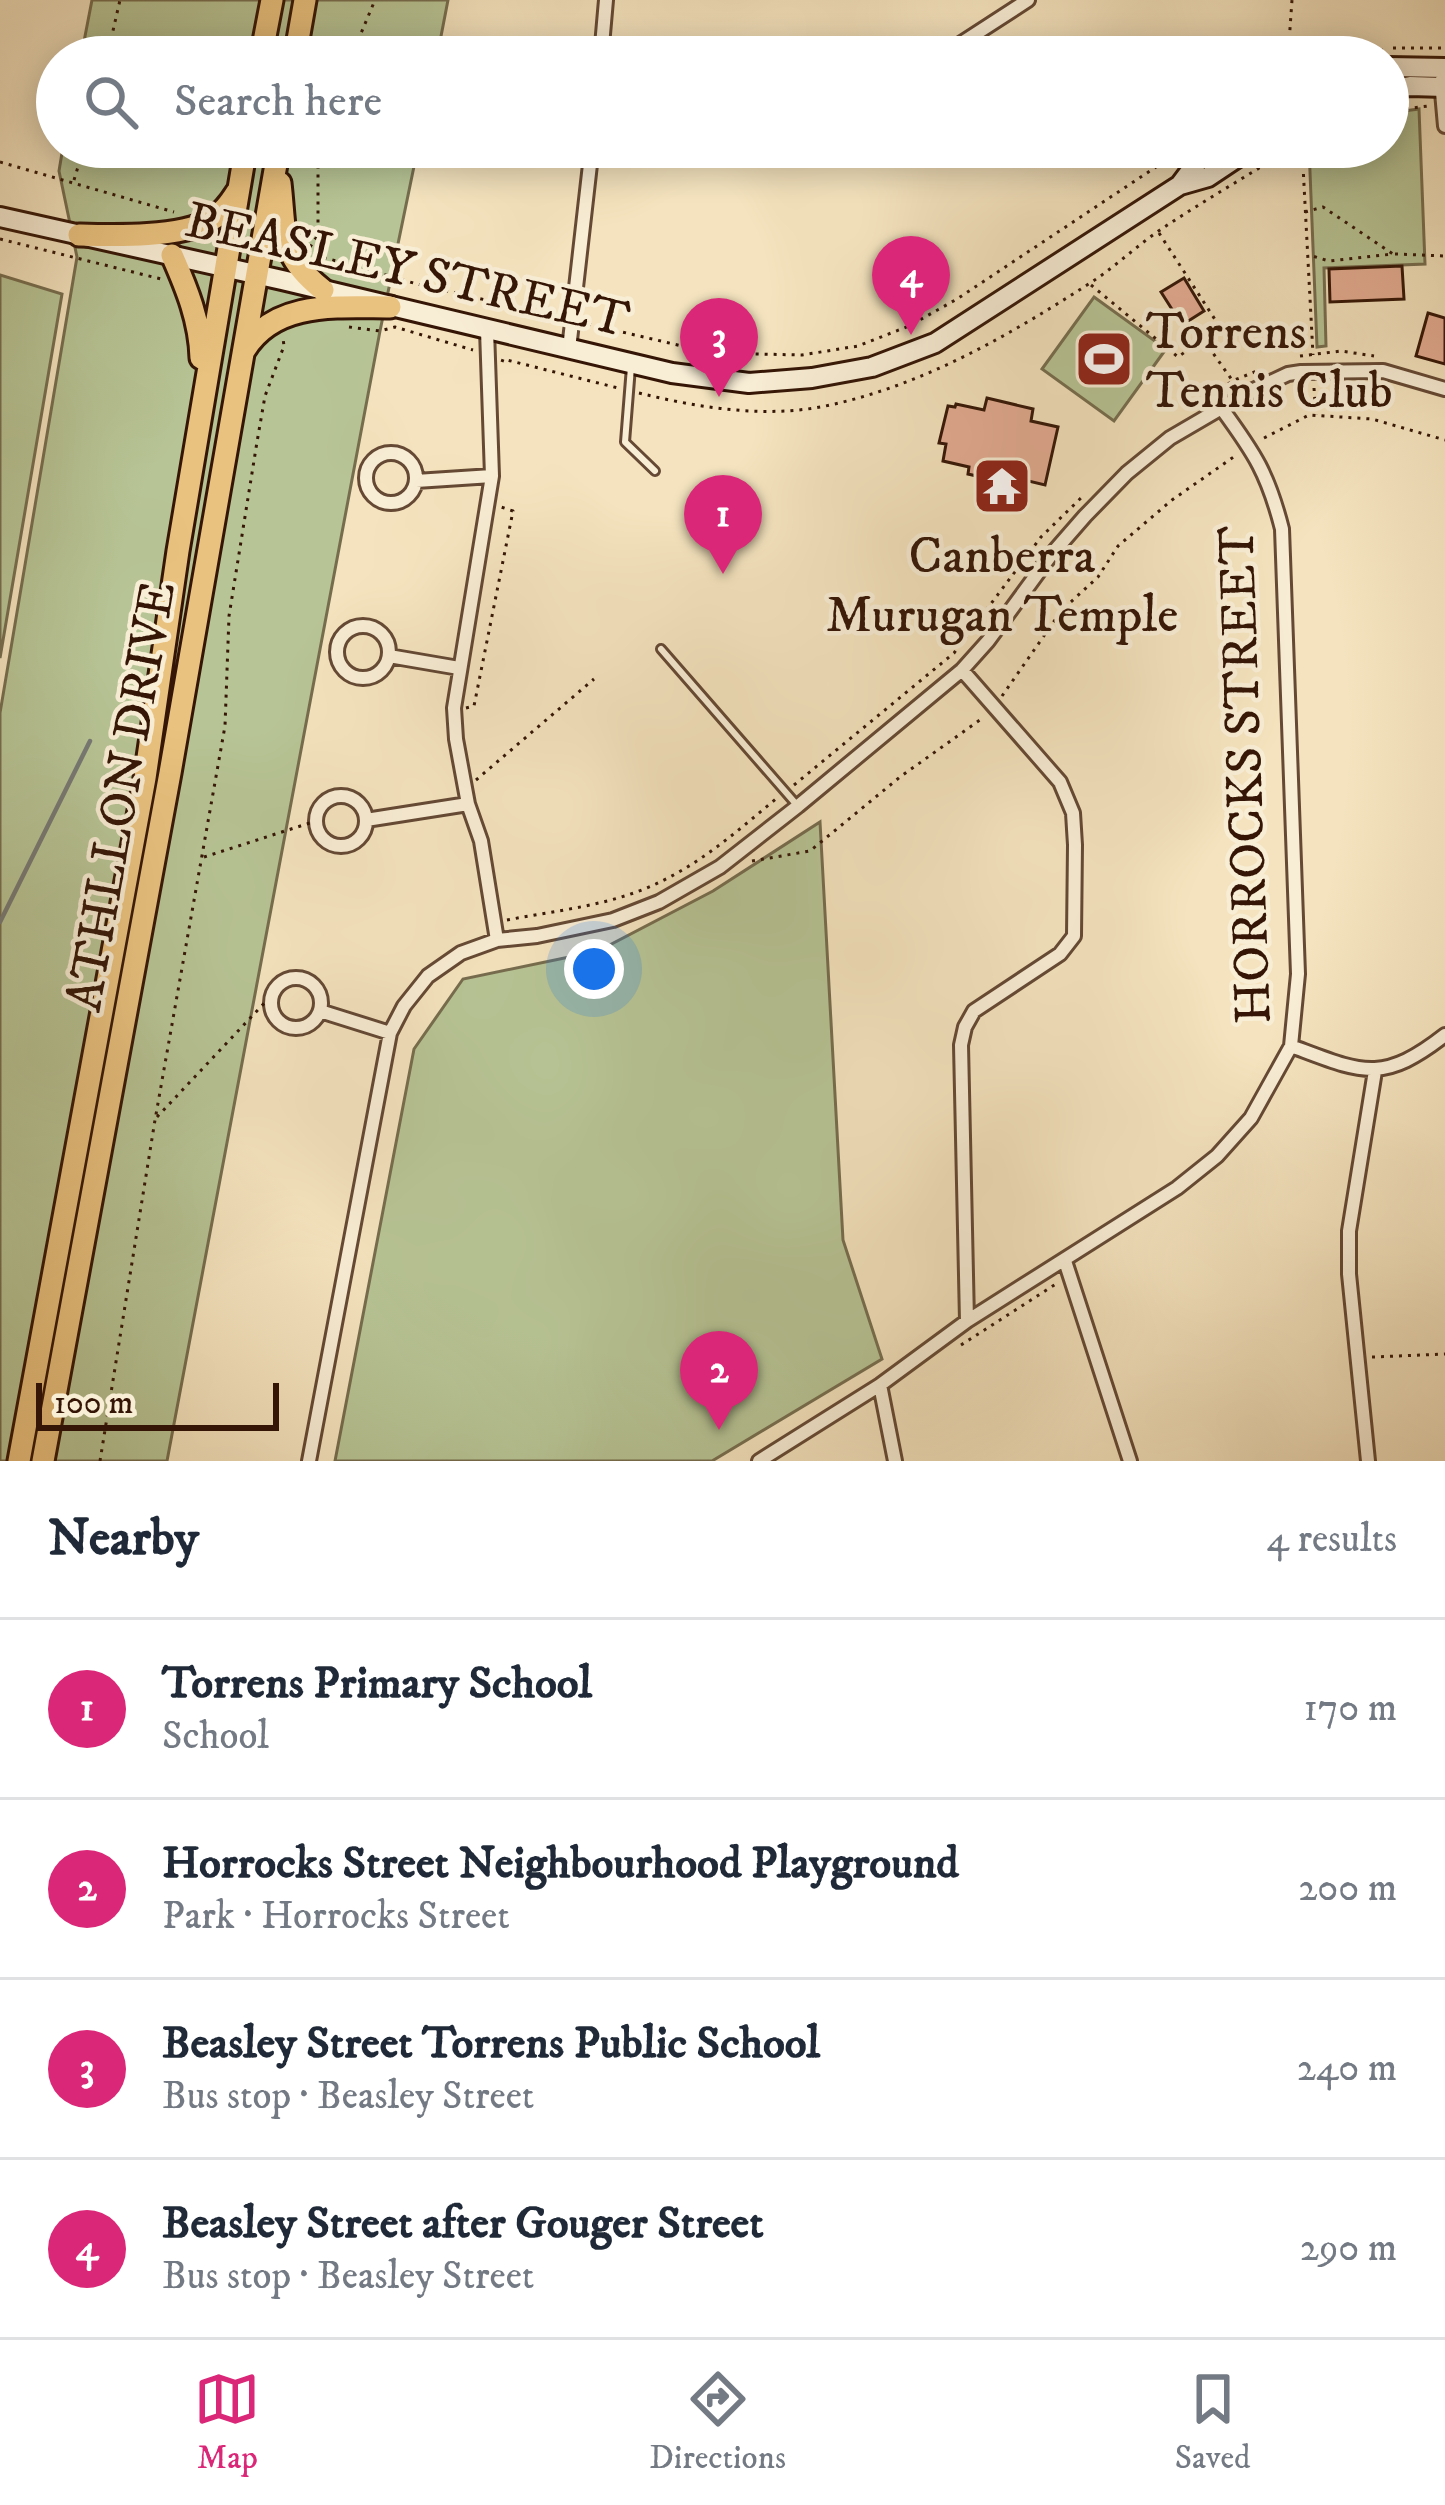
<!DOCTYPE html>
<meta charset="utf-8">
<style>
:root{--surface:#fff;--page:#f2f2f3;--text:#1f2937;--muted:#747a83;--line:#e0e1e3;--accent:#db2777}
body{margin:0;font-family:"IM FELL DW Pica",serif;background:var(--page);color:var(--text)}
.scale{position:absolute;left:36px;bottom:30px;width:243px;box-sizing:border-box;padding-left:12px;border:6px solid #351606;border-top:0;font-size:33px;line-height:42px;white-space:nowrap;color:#351606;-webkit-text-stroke:9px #f8edd5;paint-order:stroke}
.you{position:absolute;left:594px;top:969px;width:42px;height:42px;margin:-30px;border:9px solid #fff;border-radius:50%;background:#1a73e8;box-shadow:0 0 0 18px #1a73e833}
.badge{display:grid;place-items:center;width:78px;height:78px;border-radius:50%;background:var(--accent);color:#fff;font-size:39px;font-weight:700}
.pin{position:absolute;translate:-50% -99px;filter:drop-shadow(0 3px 6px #0008)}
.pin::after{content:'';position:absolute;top:63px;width:42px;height:36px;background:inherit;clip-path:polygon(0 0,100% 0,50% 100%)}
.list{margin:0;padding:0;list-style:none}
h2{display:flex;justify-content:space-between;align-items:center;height:156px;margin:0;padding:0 48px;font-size:51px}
h2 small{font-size:39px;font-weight:400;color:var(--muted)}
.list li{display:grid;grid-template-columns:78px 1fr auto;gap:36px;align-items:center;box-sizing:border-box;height:180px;padding:0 48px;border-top:3px solid var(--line)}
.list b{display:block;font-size:45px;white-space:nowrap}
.list p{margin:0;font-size:39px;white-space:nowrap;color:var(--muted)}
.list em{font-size:39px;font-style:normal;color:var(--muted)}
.icon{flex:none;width:66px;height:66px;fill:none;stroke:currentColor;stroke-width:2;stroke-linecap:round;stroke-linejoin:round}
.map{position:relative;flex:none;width:1445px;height:1461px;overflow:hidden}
.search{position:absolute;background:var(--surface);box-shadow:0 6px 30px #0003;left:36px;right:36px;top:36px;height:132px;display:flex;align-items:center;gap:30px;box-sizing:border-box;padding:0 42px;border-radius:66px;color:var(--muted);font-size:45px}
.sheet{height:876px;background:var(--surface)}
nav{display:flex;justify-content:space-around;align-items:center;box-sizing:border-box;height:168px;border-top:3px solid var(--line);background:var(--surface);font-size:33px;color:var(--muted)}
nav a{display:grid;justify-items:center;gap:6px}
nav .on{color:var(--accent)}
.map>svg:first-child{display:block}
.green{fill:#b7c495;stroke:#766d4e;stroke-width:3}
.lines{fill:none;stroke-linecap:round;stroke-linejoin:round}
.stream{stroke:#767974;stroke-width:4.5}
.building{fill:#e3ab92;stroke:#351606;stroke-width:3}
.lane-casing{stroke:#654934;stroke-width:12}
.street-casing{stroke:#654934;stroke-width:18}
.secondary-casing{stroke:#351606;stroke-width:24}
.primary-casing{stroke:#351606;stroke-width:27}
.path{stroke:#351606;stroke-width:3;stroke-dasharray:3 6;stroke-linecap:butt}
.lane{stroke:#f8edd5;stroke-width:6}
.street{stroke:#f8edd5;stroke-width:12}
.secondary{stroke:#f8edd5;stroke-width:18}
.primary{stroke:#eac27f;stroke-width:21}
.labels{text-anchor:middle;stroke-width:9;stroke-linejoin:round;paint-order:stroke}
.street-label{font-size:51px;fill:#351606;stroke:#f8edd5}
.poi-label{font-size:51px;fill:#351606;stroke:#f8edd5;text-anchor:start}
</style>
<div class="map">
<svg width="1445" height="1461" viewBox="0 0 1445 1461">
<rect width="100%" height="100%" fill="#f4e3be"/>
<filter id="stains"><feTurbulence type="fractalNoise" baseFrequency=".00167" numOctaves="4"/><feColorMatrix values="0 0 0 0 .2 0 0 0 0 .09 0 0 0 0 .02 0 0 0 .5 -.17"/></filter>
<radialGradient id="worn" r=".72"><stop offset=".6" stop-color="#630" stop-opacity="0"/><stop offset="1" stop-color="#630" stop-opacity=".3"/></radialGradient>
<!-- green -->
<path class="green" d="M92,0H448L437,57H81Z
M1419,109L1425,264L1324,268L1326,346L1317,347L1309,147H1388V113Z
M63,147H418L380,331L167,1461H0V713L77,257L59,171Z
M0,275L62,294L0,658Z
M1094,297L1166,349L1114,421L1042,369Z
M820,822L843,1240L882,1359L712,1461H335L414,1049L463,979L598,951L713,891Z"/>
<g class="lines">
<!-- stream -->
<path class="stream" d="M0,922L90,741"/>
</g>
<!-- building -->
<path class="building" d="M1402,266L1404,299L1330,302L1329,269Z
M1184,278L1204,311L1182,325L1161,292Z
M1428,313L1445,318V364L1416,356Z
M987,398L1033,409L1031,421L1058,427L1045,485L1016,478L1015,485L968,474L969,467L943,461L946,444L939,443L948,406L955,407L956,404L984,410Z"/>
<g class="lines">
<defs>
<path id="lane" d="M631,367L625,442L655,471
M661,649L796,804"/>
<path id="street" d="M601,57L606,0
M940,57L1028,0
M1441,81L1445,126
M487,330L492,476L454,708L456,739L468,804L481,841L497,940
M569,349L592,147
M366 478a25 25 0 1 1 50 0a25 25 0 1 1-50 0Z
M416,481L492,476
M337 652a26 26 0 1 1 52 0a26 26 0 1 1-52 0Z
M389,656L459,668
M962,670L1060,782L1073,813L1075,845L1074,936L1060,954L974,1011L965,1027L961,1045L967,1321
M316 821a25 25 0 1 1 50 0a25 25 0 1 1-50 0Z
M366,820L468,804
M271 1003a25 25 0 1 1 50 0a25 25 0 1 1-50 0Z
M320,1011L390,1033
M1291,1046C1361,1072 1381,1085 1445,1035
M1065,1261L1130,1461
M880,1385L895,1461
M309,1461L390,1033L404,1006L428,976L461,953L497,940L537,936L613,920L659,902L720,867L798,806L962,670L988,641L1051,555L1085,516L1127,473L1170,438L1247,393L1288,374L1301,372L1383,371L1445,389
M759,1461L880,1385L967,1321L1177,1188L1217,1156L1251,1118L1291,1046L1298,974L1282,529C1268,474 1255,454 1222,409
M1368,1461L1349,1274V1231L1375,1071"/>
<path id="secondary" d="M1388,67L1445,68
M1388,90L1410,86L1445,87
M1180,185L1198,161L1219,147
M0,217L282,280L672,373L749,383L812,378L872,367L935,343L1180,185L1208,177L1253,147"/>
<path id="primary" d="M261,57L272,0
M295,57L305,0
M280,183C286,235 279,255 323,290
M79,235C115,236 180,238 211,220C223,213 230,203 237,192
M172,255C187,289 200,321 201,358
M244,351C274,300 339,307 390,307
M19,1461L145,778L178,551L246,147
M43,1461L170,773L279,147"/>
</defs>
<!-- lane casing -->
<use href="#lane" class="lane-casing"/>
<!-- street casing -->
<use href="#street" class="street-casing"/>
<!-- secondary casing -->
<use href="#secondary" class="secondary-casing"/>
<!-- primary casing -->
<use href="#primary" class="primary-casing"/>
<!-- path -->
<path class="path" d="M1393,48H1445
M107,57L120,0
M351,57L375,0
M1288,57L1292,0
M1347,57L1383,50
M1388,111L1428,106
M1302,147L1313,355
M0,162L174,212
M74,180L84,147
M1305,212L1323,207L1393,254L1329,261L1309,255
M1159,233L1227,338
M0,239L161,279
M310,247L318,235V147
M1395,254L1445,256
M315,255L417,284L555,316
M1091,285L1178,357L1203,339L1232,380
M588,324L712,353L802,355L858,346L909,326L957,299L1186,147
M349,327L380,331L395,327L473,350
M1300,356L1341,351L1374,356
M502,362L503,359L618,388
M1314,388L1316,415
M639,393C700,408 768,419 830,405C923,385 1008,336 1087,285C1113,269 1135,247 1160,230C1203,201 1249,175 1293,147
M1214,395L1232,381L1257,371
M1264,438L1309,415L1372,419L1445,440
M1002,696L1062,610L1098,577L1118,546L1172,500L1235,456
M466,708L474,706L513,511L501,507
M476,780L594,679
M794,785L954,653L1041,537L1083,496
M204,857L316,821
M752,861L810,851L900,777L984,717
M507,920C559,910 615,905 662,881C705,860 741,828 777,798
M157,1117L271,996
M961,1345L1059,1282
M1372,1357L1445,1354
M100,1461L155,1120L225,726L229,616L257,442L265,396L284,346L283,338"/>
<!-- lane -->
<use href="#lane" class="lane"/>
<!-- street -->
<use href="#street" class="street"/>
<!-- secondary -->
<use href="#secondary" class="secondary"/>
<!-- primary -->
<use href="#primary" class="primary"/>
</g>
<!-- icons -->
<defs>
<symbol id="stadium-square" viewBox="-11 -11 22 22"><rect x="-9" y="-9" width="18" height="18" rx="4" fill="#8f2418" stroke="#f8edd5"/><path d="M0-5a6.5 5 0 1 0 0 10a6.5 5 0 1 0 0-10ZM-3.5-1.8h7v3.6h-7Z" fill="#fff"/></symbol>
<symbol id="temple-square" viewBox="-11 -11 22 22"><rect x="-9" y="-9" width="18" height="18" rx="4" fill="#8f2418" stroke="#f8edd5"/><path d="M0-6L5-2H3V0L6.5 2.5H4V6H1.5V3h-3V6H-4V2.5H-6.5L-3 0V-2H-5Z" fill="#fff"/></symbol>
</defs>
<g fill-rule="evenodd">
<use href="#stadium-square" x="1071" y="326" width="66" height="66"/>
<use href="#temple-square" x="969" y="453" width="66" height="66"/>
</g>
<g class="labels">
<!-- street labels -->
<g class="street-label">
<text transform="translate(408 268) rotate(13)" y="18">BEASLEY STREET</text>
<text transform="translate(1243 775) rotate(-92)" y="18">HORROCKS STREET</text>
<text transform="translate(119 796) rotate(-80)" y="18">ATHLLON DRIVE</text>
</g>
<!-- poi labels -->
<g class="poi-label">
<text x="1146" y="348">Torrens<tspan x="1146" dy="59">Tennis Club</tspan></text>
<text x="1002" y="572" text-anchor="middle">Canberra<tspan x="1002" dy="59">Murugan Temple</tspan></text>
</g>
</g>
<rect width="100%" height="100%" filter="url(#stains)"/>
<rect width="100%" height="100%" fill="url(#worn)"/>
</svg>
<div class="scale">100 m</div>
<div class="you"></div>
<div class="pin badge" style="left:723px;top:574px">1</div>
<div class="pin badge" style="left:719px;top:1430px">2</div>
<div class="pin badge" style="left:719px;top:397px">3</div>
<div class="pin badge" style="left:911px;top:335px">4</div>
<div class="search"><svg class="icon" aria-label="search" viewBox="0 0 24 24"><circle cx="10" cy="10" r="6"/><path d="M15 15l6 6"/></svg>Search here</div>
</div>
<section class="sheet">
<h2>Nearby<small>4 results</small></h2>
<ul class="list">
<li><span class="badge">1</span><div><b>Torrens Primary School</b><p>School</p></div><em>170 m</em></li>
<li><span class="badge">2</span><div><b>Horrocks Street Neighbourhood Playground</b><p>Park · Horrocks Street</p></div><em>200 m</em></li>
<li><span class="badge">3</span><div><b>Beasley Street Torrens Public School</b><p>Bus stop · Beasley Street</p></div><em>240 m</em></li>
<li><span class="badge">4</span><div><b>Beasley Street after Gouger Street</b><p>Bus stop · Beasley Street</p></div><em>290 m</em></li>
</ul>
</section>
<nav>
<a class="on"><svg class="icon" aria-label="map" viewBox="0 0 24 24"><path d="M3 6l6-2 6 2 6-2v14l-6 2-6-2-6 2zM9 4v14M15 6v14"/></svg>Map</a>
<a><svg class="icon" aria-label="directions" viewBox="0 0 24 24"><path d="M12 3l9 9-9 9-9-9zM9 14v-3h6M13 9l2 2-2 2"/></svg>Directions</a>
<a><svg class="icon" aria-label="saved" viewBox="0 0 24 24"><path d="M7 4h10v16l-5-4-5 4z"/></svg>Saved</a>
</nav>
